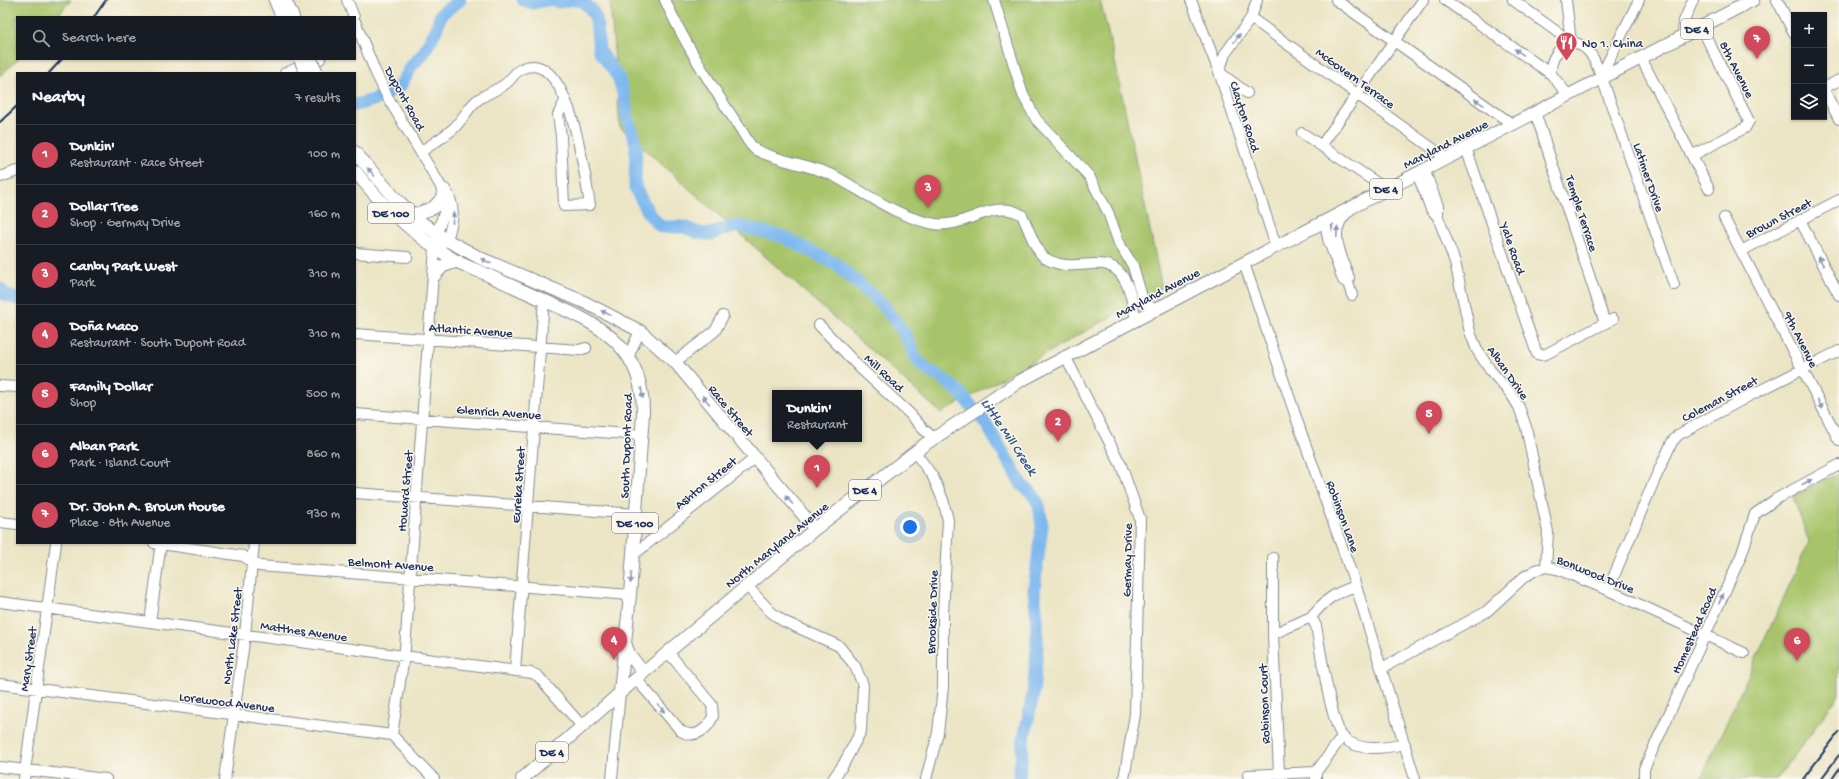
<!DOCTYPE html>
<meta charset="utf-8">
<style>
:root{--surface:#171b24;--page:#20242c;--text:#f1f3f6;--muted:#9ea1a6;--line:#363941;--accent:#d1495b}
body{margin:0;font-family:"Gochi Hand",sans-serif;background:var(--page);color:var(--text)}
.controls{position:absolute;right:12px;top:12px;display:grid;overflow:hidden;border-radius:0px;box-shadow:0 1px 3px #0004}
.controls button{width:36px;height:36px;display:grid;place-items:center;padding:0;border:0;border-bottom:1px solid var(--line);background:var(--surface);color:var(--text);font:20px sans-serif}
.you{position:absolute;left:910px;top:527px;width:14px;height:14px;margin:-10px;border:3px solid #fff;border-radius:50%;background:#1a73e8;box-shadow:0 0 0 6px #1a73e833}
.badge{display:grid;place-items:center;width:26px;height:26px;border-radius:50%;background:var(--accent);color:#fff;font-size:13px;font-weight:700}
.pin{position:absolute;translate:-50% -33px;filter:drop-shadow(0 1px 2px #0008)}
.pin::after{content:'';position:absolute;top:21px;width:14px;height:12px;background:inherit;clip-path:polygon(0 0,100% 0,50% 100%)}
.popup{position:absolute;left:772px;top:390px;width:90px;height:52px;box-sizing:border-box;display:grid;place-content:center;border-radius:0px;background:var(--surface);filter:drop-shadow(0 1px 3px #0005);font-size:13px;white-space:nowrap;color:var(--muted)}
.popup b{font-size:15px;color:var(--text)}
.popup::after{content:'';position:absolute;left:50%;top:100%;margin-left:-8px;border:8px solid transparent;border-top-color:var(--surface)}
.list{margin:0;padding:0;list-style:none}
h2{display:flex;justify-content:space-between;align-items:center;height:52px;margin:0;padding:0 16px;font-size:17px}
h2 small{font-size:13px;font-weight:400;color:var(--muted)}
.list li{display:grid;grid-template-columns:26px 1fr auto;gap:12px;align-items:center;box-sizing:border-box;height:60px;padding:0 16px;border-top:1px solid var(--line)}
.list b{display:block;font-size:15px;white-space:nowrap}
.list p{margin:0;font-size:13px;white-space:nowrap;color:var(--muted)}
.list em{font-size:13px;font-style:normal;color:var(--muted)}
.icon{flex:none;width:22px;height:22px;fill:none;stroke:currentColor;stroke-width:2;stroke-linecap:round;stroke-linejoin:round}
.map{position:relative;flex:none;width:1839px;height:779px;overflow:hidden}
.search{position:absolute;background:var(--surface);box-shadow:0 1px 3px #0004;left:16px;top:16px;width:340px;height:44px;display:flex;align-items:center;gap:10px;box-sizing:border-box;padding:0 14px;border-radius:0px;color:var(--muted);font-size:15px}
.panel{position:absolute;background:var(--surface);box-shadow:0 1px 3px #0004;left:16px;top:72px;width:340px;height:472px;border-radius:0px}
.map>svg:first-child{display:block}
.green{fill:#a8c46a;stroke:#627a64}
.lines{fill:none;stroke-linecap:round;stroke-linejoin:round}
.river{stroke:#7db8ef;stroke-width:13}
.minor-casing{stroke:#838a92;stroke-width:12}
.major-casing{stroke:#838a92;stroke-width:14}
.minor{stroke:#fff;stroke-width:10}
.major{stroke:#fff;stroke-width:12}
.rail{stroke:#1b2f5e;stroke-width:2}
.major-bridge-casing{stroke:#838a92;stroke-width:14;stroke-linecap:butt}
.major-bridge{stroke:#fff;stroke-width:12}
.oneway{fill:#8d97ae}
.labels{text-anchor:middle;stroke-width:3;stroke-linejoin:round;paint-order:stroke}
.shield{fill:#fbf7ec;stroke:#5e6b89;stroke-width:1}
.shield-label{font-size:12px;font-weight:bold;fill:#1b2f5e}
.poi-label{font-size:13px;fill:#1b2f5e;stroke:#fbf7ec;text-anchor:start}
.street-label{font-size:13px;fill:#1b2f5e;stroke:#fbf7ec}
.water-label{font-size:14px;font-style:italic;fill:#38588a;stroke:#fbf7ec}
</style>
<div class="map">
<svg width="1839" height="779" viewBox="0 0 1839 779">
<rect width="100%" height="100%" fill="#fbf7ec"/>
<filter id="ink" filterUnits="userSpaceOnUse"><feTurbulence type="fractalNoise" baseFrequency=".025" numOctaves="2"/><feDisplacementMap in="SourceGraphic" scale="8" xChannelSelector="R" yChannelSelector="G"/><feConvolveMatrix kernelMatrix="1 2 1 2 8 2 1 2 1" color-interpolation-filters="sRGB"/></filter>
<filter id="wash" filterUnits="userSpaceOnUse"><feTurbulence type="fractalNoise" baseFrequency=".012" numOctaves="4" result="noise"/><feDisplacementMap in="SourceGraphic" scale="16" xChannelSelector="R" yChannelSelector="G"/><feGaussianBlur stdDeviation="0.9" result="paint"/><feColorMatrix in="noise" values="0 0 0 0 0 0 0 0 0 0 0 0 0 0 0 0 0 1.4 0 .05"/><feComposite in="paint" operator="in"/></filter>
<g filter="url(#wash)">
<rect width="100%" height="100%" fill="#ebe5c5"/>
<!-- green -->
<path class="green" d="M0,0H71L57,17H17L18,59L0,76Z
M610,0H1100L1114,57L1162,288L941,413L620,127Z
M1839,473V695L1777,779H1701L1809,542L1793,496Z"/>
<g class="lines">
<!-- river -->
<path class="river" d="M523,0L533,3L547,0
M554,0L560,2L569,0
M574,0L582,1L591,9L596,18L599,50L618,77L625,99L627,115L636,145L635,188L650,215L661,227H685L698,233L712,234L723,229L739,226L784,237L837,265L883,305L906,336L916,359L927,370L942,378L959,392L985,422L1022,485L1032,493L1039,505L1042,526L1034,589L1037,620V648L1033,695L1023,743L1019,779
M355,105L374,100L400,86L413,64L423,54L436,30L441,14L460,0
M0,289L6,295L17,299"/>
</g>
</g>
<g filter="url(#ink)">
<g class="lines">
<defs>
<path id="minor" d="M347,0L354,17
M665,0C685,45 712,87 740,128C744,134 750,147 756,150C782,163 811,164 836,177C867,194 899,218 935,224C965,229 994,197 1022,215C1027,225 1036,252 1045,258C1078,279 1110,243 1128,287C1132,297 1133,308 1136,319
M994,0L1023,95L1036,119L1089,176L1108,212L1119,243L1133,266L1142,297L1145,302L1154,310
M1191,0L1219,72L1247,93
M1257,0L1251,18L1225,54L1219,72L1276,246
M1336,0L1512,124
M1445,0L1551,74L1568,95
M1513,0L1571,42
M1566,0L1571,42
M1777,0L1794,33
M1251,18L1446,158
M355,21L375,71L388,98L440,185L444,196V213L437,233L435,248L405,649L392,735
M1683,36L1684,21L1693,0
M1641,58L1709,189
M285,73L320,59
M1551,74C1550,59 1558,48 1571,42C1591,45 1595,62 1602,78L1674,285
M1602,78L1603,72L1639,0
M1824,88L1839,80
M1824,90L1839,119
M1535,112L1605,323
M1302,133L1386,189
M1321,146L1423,0
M1466,148L1537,354L1542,355L1546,354L1613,319
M422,151C432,144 444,137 454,128C462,120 467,110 475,102C483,95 495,91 504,85C510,81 515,72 521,69C570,45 585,178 590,205L564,206L561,136L558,115L565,101
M1693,155L1745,128L1749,121L1701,27
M1424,169L1438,206V217L1455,262L1470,332L1477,350L1490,370L1511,394L1519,407L1526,427L1548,532L1546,567
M1417,173L1431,209L1438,217
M0,177L17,171
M1350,210C1326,230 1341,253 1349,278L1348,283L1352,295
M1724,218L1839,440
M1800,220L1839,295
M1325,221L1328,239L1343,280L1346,282
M442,243L447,240C453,221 457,207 445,189
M1741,251L1839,200
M355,253L407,257
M1244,263L1301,432L1356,586L1415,779
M819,325L860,368L910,414L923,429L934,438
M355,334L579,350L586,348
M1065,356L1121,465L1140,519L1135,714L1124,779
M628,357L640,331
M675,362L715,331L723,316
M0,386L17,387
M355,414L641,435
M915,452L933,477L943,500L948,520L943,613V687L938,733L926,779
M355,493L636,514
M0,522L17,524
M154,543L243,556L259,566L630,595
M633,555L754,459
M1273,558V634L1279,774
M747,586L771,612L783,621L839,646L855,666L863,685L861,731L843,765L833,779
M1356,586C1334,593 1325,600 1311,617L1316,626C1320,647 1331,725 1343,737C1358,753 1386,748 1405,744
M1608,590L1654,481L1672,442L1678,435L1747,397L1839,351
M0,602L532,673L538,676L582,726
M150,622L161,543
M1273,634L1311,617
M1382,668L1486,612L1524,577L1536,570L1546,567L1557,569L1608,590L1744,653
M515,671L544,300
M636,679L681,731C695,740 708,729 713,716L712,705L668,652
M0,684L392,735L434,779
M0,767L106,779
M1248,775L1316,772
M1316,778V772L1342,737
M24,779L56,543
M225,779L245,635L254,543
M612,779L620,692
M1644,779V769L1741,556L1755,514L1776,499L1839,465"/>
<path id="major" d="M275,0L282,17
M285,0L293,17
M355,152L395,198L421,222L443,238L480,258L584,302L640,331L675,362L815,529
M355,171C383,207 416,237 456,261C467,267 480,271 492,277C512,286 532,295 552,304C605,327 644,350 643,414L630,595L620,692
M413,215L433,208L444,196
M434,276L443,266L458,261
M625,643L629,654L643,672
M522,779L636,679L815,529L924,445L1020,381L1244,263L1753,0"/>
</defs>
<!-- minor casing -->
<use href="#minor" class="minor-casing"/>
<!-- major casing -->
<use href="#major" class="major-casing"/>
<!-- minor -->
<use href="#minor" class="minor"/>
<!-- major -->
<use href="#major" class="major"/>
<!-- rail -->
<path class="rail" d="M94,17L106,0
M49,73L62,59
M0,122L17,106
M1803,779L1839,732
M1821,779L1839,755
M1832,779L1839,769"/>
<defs>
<path id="major-bridge" d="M300,59L306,73
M311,59L317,73"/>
</defs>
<!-- major-bridge casing -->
<use href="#major-bridge" class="major-bridge-casing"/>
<!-- major-bridge -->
<use href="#major-bridge" class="major-bridge"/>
</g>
<!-- one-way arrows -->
<defs><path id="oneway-solid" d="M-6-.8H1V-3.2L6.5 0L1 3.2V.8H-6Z"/></defs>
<g class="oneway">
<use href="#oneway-solid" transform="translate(1237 38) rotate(-54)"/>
<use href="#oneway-solid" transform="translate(1519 52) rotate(-145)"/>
<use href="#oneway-solid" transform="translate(1479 102) rotate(-145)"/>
<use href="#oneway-solid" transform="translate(371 172) rotate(-131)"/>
<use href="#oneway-solid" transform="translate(453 218) rotate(-83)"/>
<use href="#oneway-solid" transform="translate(1337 232) rotate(-88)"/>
<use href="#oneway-solid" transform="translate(486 261) rotate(-156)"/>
<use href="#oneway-solid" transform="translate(1821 261) rotate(-117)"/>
<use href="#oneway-solid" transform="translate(606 313) rotate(-154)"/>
<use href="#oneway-solid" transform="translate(642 393) rotate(82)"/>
<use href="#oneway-solid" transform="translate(706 400) rotate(-130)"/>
<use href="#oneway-solid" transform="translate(1820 404) rotate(63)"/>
<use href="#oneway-solid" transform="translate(1807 482) rotate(-28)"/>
<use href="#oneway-solid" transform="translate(789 500) rotate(-131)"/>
<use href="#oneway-solid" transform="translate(631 578) rotate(95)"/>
<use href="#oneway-solid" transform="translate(1721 599) rotate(-65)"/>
<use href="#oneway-solid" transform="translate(661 708) rotate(50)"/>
</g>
</g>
<!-- icons -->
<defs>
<symbol id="restaurant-pin" viewBox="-11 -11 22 30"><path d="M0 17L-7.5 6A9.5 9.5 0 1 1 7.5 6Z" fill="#d1495b" stroke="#fbf7ec"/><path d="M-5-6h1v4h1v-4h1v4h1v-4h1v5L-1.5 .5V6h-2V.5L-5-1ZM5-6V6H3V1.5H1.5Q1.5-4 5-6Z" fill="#fff"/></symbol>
</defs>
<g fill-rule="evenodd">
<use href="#restaurant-pin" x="1554" y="30" width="25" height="34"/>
</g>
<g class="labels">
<!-- shield labels -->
<g class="shield">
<rect x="1681" y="19" width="32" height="20" rx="3"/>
<rect x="1370" y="179" width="32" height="20" rx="3"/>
<rect x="368" y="203" width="46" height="20" rx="3"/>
<rect x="849" y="480" width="32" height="20" rx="3"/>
<rect x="612" y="513" width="46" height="20" rx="3"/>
<rect x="536" y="742" width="32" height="20" rx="3"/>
</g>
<g class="shield-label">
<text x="1697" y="33">DE 4</text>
<text x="1386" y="193">DE 4</text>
<text x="391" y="217">DE 100</text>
<text x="865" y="494">DE 4</text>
<text x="635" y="527">DE 100</text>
<text x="552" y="756">DE 4</text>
</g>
<!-- poi labels -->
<g class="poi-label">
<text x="1582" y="47">No 1. China</text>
</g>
<!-- street labels -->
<g class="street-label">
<text transform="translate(1738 69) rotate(63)" y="5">8th Avenue</text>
<text transform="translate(1356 77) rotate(36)" y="5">McGovern Terrace</text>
<text transform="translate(406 98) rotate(61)" y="5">Dupont Road</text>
<text transform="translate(1246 116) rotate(72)" y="5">Clayton Road</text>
<text transform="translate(1445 143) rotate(-27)" y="5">Maryland Avenue</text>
<text transform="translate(1650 177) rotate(71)" y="5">Latimer Drive</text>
<text transform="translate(1583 213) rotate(72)" y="5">Temple Terrace</text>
<text transform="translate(1778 217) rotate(-27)" y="5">Brown Street</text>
<text transform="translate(1514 248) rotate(71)" y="5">Yale Road</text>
<text transform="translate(1157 292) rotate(-28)" y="5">Maryland Avenue</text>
<text transform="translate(471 329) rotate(4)" y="5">Atlantic Avenue</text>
<text transform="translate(1802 339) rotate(63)" y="5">9th Avenue</text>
<text transform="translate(885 372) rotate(43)" y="5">Mill Road</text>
<text transform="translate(1509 372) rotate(55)" y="5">Alban Drive</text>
<text transform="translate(1719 398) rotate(-28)" y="5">Coleman Street</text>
<text transform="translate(732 410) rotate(50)" y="5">Race Street</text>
<text transform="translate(499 411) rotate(4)" y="5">Glenrich Avenue</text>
<text transform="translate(625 446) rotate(-88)" y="5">South Dupont Road</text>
<text transform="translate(705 482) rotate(-39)" y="5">Ashton Street</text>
<text transform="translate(517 485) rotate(-86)" y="5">Eureka Street</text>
<text transform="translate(404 491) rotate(-85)" y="5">Howard Street</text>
<text transform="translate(1344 516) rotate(70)" y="5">Robinson Lane</text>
<text transform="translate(776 544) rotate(-39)" y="5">North Maryland Avenue</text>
<text transform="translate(1126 560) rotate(-89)" y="5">Germay Drive</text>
<text transform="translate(391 563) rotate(4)" y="5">Belmont Avenue</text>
<text transform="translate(1596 573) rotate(22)" y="5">Bonwood Drive</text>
<text transform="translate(931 612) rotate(-88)" y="5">Brookside Drive</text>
<text transform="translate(304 630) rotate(8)" y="5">Matthes Avenue</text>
<text transform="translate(1693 630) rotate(-66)" y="5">Homestead Road</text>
<text transform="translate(231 636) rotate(-83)" y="5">North Lake Street</text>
<text transform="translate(27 659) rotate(-82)" y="5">Mary Street</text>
<text transform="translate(227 701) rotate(7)" y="5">Lorewood Avenue</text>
<text transform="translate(1263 704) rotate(-92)" y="5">Robinson Court</text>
</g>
<!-- water labels -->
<g class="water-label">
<text transform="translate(1010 436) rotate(56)" y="5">Little Mill Creek</text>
</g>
</g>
</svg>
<div class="controls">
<button>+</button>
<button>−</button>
<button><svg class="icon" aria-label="layers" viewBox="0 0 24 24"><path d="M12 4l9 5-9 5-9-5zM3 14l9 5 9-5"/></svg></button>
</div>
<div class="you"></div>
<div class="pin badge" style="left:817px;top:488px">1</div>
<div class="popup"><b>Dunkin'</b>Restaurant</div>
<div class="pin badge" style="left:1058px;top:442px">2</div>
<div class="pin badge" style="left:928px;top:208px">3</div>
<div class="pin badge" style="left:614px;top:660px">4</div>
<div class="pin badge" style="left:1429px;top:434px">5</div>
<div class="pin badge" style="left:1797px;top:661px">6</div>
<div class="pin badge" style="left:1757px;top:59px">7</div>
<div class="search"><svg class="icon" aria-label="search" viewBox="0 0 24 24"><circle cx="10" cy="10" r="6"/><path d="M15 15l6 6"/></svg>Search here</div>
<section class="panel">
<h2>Nearby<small>7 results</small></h2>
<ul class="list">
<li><span class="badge">1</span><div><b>Dunkin'</b><p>Restaurant · Race Street</p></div><em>100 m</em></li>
<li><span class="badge">2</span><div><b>Dollar Tree</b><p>Shop · Germay Drive</p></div><em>160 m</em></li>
<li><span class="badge">3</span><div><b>Canby Park West</b><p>Park</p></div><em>310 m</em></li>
<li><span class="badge">4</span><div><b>Doña Maco</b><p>Restaurant · South Dupont Road</p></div><em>310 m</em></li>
<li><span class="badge">5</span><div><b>Family Dollar</b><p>Shop</p></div><em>500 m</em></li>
<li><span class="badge">6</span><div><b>Alban Park</b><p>Park · Island Court</p></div><em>860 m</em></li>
<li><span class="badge">7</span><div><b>Dr. John A. Brown House</b><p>Place · 8th Avenue</p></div><em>930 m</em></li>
</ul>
</section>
</div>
